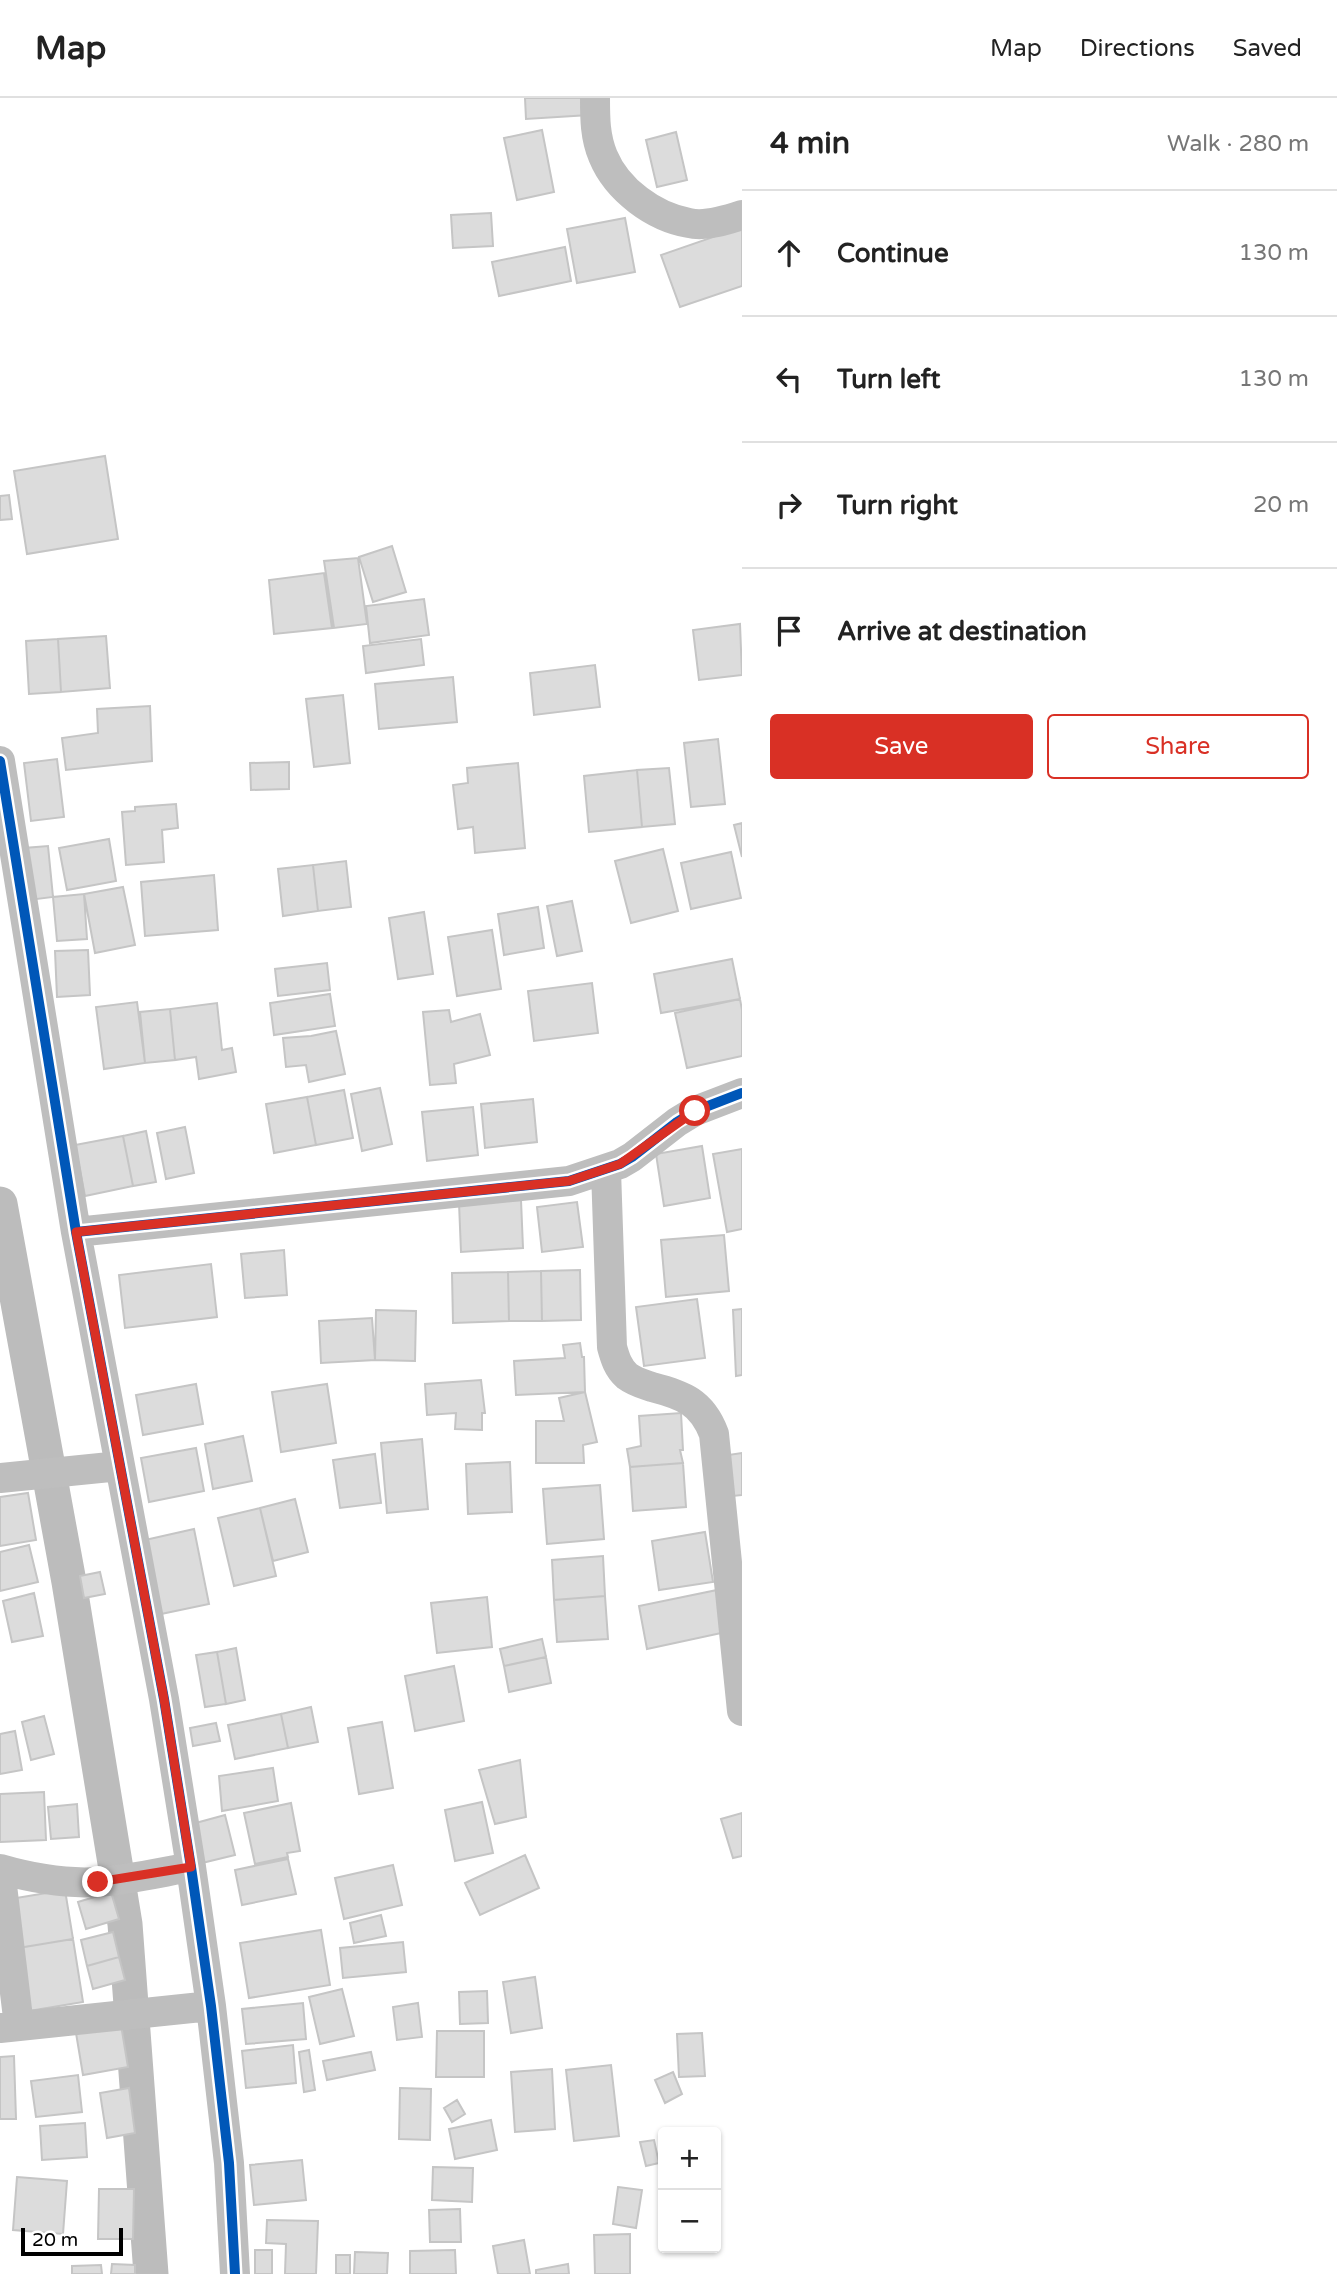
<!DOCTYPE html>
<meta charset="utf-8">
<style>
:root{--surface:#fff;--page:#f6f6f6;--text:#222;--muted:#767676;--line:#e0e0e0;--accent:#d93025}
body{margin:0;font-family:"Varela Round",sans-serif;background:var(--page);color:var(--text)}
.controls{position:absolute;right:21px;bottom:21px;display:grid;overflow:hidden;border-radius:7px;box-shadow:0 2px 5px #0004}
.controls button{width:63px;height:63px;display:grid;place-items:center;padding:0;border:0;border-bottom:2px solid var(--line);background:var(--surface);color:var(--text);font:35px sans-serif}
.scale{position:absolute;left:21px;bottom:18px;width:102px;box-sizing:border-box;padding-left:7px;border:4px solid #000;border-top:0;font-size:19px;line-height:24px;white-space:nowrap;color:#000;-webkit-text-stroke:5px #fff;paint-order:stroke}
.stop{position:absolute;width:21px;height:21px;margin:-16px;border:5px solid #d93025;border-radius:50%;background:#fff}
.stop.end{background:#d93025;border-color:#fff;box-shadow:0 2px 7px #0008}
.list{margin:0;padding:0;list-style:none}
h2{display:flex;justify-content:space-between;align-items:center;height:91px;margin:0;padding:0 28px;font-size:30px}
h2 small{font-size:23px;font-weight:400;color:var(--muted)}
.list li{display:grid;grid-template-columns:46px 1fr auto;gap:21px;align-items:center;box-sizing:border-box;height:126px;padding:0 28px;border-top:2px solid var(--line)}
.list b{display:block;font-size:26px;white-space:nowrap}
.list em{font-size:23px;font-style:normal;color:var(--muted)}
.actions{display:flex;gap:14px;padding:21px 28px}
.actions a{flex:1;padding:16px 0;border:2px solid var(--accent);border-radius:7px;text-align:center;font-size:24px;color:var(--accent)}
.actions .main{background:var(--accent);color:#fff}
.icon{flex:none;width:38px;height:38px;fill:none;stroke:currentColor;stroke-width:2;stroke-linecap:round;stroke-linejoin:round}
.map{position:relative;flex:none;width:742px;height:2176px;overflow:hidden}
header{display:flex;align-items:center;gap:42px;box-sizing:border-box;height:98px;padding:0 35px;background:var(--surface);border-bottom:2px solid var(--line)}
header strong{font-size:33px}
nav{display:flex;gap:38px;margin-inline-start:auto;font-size:24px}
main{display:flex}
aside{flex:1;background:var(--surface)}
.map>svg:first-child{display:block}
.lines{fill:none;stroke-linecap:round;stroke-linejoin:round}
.canal{stroke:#bcbcbc;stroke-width:35}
.building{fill:#dcdcdc;stroke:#c5c5c5;stroke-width:2}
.minor{stroke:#bebebe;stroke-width:30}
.cycleway-casing{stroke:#fff;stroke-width:15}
.cycleway{stroke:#0057b8;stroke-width:10}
.route{stroke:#d93025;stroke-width:9}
</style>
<header>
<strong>Map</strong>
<nav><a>Map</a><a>Directions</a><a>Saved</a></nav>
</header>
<main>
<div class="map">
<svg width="742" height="2176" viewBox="0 0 742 2176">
<rect width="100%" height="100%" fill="#fff"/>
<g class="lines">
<!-- canal -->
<path class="canal" d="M0,1106L69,1484L125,1826L151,2176"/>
</g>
<!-- building -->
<path class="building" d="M525,0H588L589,17L526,21Z
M542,32L554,94L517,102L504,40Z
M676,34L687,82L657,89L646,42Z
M491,115L493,148L453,150L451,117Z
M625,120L635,174L577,185L567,131Z
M742,129V188L680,209L661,157Z
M565,149L571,183L499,198L492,164Z
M105,358L118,441L27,456L14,373Z
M9,397L12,421L0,422V398Z
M392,448L406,494L373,504L359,459Z
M358,460L367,526L334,530L324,463Z
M324,475L332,530L274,536L269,482Z
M424,501L429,537L370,545L366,508Z
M740,526L742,577L699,582L693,532Z
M106,538L110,590L61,594L58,541Z
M58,541L61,594L29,596L26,543Z
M421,541L424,567L366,575L363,548Z
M595,567L600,609L534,617L530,575Z
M453,579L457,624L379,631L375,586Z
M343,597L350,665L314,669L306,601Z
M150,608L152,663L66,672L62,640L98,635L97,611Z
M718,641L725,706L691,709L684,645Z
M57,661L64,719L31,723L24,665Z
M289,664V691L251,692L250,665Z
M518,665L525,750L475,755L473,729L458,731L453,687L468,685L467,670Z
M669,670L675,726L642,729L637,672Z
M637,672L642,729L589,734L584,678Z
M176,706L178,730L162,732L164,764L126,767L122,714L135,713V709Z
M742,725V759L734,727Z
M109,741L116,783L67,792L59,750Z
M48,748L53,799L29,802L24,750Z
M663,751L678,813L631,825L615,763Z
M731,754L741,800L691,811L681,765Z
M346,763L351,809L318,813L313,767Z
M313,767L318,813L283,818L278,771Z
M214,777L218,832L145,838L141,784Z
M123,789L135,847L95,855L84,796Z
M84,796L87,841L57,843L53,799Z
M572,803L582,853L557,858L547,808Z
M538,809L544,850L504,857L498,816Z
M424,814L433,876L398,881L389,820Z
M492,832L501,891L457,898L448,839Z
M88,852L90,897L57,899L55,853Z
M732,861L740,901L661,915L654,876Z
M327,865L330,892L278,898L275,871Z
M592,885L598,935L534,943L528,893Z
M330,896L335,928L274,937L270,905Z
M740,901L742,912V958L687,970L675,915Z
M137,904L145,965L104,971L96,909Z
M217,905L222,952L232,950L236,974L199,981L196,959L175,962L170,911Z
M170,911L175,962L145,965L140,914Z
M449,912L451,924L480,916L490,957L454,966L456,985L430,987L423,914Z
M336,933L345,976L309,984L306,967L286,969L283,940L311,938Z
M380,990L392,1046L362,1053L351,996Z
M344,992L353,1040L316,1047L307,999Z
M307,999L316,1047L274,1055L266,1006Z
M533,1001L537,1044L485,1050L481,1006Z
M473,1009L478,1057L427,1063L422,1014Z
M185,1029L194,1075L166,1081L157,1035Z
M146,1033L156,1084L133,1088L123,1038Z
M123,1038L133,1088L85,1098L75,1047Z
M702,1048L710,1100L664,1108L656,1056Z
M742,1051V1131L727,1134L713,1056Z
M521,1102L523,1150L461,1154L459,1105Z
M577,1104L583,1149L542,1154L537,1109Z
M724,1137L729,1193L666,1199L661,1142Z
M284,1152L287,1197L245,1200L241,1156Z
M211,1166L217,1219L125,1230L119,1177Z
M580,1172L581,1222L542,1223L541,1173Z
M541,1173L542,1223H509L508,1174Z
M508,1174L509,1223L453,1225L452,1175Z
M697,1201L705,1260L644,1268L636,1209Z
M742,1211V1277L736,1278L733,1212Z
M376,1212L416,1213L415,1263L375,1262Z
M372,1220L375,1262L321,1265L319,1223Z
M580,1245L582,1259H584L585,1294L516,1297L514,1263L565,1260L563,1247Z
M481,1282L485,1315H482V1332L455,1331L456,1315L427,1317L425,1286Z
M196,1286L203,1326L143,1337L136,1297Z
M327,1286L336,1345L281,1354L272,1294Z
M585,1294L597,1344L583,1347L584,1365H536V1323H564L559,1300Z
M681,1315L683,1352H680L683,1365L630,1369L627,1351L641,1348L639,1318Z
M243,1338L252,1383L213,1391L205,1346Z
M422,1341L428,1411L387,1415L381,1345Z
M196,1350L204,1393L149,1404L141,1360Z
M742,1355V1397L733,1398L728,1357Z
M375,1356L381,1405L340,1410L333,1362Z
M510,1364L512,1414L468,1416L466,1366Z
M683,1365L686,1409L633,1413L630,1369Z
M600,1387L604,1441L547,1446L543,1391Z
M28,1395L36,1442L0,1448V1399Z
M295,1401L308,1454L273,1463L260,1410Z
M260,1410L276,1478L234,1488L218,1420Z
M194,1431L209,1506L161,1516L145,1442Z
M705,1434L713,1484L659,1492L652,1443Z
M29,1447L38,1484L0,1493V1454Z
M603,1458L605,1498L554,1502L552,1462Z
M100,1474L105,1496L84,1500L80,1478Z
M717,1492L726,1534L647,1551L639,1508Z
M34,1495L43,1538L12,1544L3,1503Z
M605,1498L608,1541L557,1544L554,1502Z
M487,1499L492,1549L437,1555L431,1505Z
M542,1541L546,1559L504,1568L500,1551Z
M236,1550L245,1602L226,1606L217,1554Z
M217,1554L226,1606L205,1609L196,1557Z
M546,1559L551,1585L509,1594L504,1568Z
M454,1568L464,1623L415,1633L405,1578Z
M311,1609L318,1644L288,1650L281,1616Z
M281,1616L288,1650L235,1661L228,1627Z
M44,1618L54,1656L31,1662L22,1624Z
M382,1624L393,1690L359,1696L348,1630Z
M216,1625L220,1643L193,1648L190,1630Z
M15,1633L22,1672L0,1676V1636Z
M520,1662L526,1719L495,1726L479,1672Z
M273,1670L278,1703L222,1713L219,1678Z
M44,1694L46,1742L0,1744V1696Z
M482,1704L493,1755L455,1763L445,1712Z
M291,1705L300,1753L287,1755L288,1759L255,1766L244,1715Z
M77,1706L79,1739L51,1741L48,1709Z
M742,1715V1758L733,1760L721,1721Z
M225,1717L235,1757L202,1765L192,1726Z
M525,1757L539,1790L480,1817L465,1785Z
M288,1761L296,1796L242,1807L235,1772Z
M393,1767L402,1807L344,1821L335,1780Z
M65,1792L73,1841L18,1850L10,1801Z
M111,1794L119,1821L86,1831L78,1804Z
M381,1817L386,1838L354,1845L350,1825Z
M321,1832L330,1887L249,1900L240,1845Z
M113,1834L119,1859L87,1868L81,1842Z
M73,1841L83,1904L29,1913L18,1850Z
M403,1844L406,1874L343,1880L340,1850Z
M119,1859L125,1882L93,1891L87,1868Z
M535,1879L542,1930L511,1935L503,1884Z
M342,1891L354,1938L320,1946L309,1899Z
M487,1893L488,1925L460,1926L459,1894Z
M303,1905L306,1941L246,1946L242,1911Z
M418,1905L422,1939L397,1942L393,1909Z
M121,1927L128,1969L83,1977L76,1935Z
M437,1933H484V1979H436Z
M702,1935L705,1978L679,1979L677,1936Z
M293,1947L296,1985L246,1990L242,1953Z
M309,1952L315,1992L304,1994L299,1954Z
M371,1954L375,1972L327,1982L323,1963Z
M14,1958L16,2021H0V1959Z
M611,1967L619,2038L574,2043L566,1972Z
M552,1971L555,2031L515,2034L511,1974Z
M673,1974L682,1996L665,2005L655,1982Z
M78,1977L82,2014L36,2019L31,1983Z
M129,1990L135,2035L107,2040L100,1995Z
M400,1990L431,1991L430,2042L399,2041Z
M457,2002L465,2016L452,2024L444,2010Z
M491,2022L497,2052L455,2061L449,2031Z
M85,2025L87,2059L42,2062L40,2028Z
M654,2042L659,2065L646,2068L640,2044Z
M302,2062L306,2102L254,2107L250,2067Z
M433,2069L473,2070L472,2104L432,2102Z
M17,2079L67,2083L63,2136L13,2132Z
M618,2089L642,2092L636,2130L613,2126Z
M99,2091H134L133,2141H98Z
M460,2111L461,2144H430L429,2112Z
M267,2122L318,2123L316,2176H285L286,2146L266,2145Z
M630,2136V2176H595L594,2137Z
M524,2142L530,2176H498L493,2148Z
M255,2152H272V2176H255Z
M455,2152L456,2176H410V2153Z
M355,2154L388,2155L387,2176H354Z
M336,2157H350V2176H336Z
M112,2166L135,2167V2176H111Z
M568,2166L569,2176H536V2172Z
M101,2167L102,2176H72V2168Z"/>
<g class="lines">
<!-- minor -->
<path class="minor" d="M595,0C595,20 595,39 603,58C617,92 654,119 689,125C705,129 727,122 742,117
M0,663L76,1134L164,1601L191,1769L211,1908L229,2065L235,2176
M606,1072L612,1249C615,1260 618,1270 627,1278C635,1284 643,1286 652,1289C683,1297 702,1304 714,1336L742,1613
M76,1134L569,1083L620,1066L632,1059L677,1024L695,1013L742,995
M0,1380L120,1368
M19,1928L0,1771C31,1780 66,1786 98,1784C127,1782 162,1774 191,1769
M0,1930L211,1908"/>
<defs>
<path id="cycleway" d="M0,663L76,1134L164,1601L191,1769L211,1908L229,2065L235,2176
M76,1134L569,1083L620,1066L632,1059L677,1024L695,1013L742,995"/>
</defs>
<!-- cycleway casing -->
<use href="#cycleway" class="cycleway-casing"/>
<!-- cycleway -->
<use href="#cycleway" class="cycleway"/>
</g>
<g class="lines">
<!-- route -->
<path class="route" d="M98,1784L191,1769L164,1601L76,1134L569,1083L620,1066L695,1013"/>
</g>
</svg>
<div class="controls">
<button>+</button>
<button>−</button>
</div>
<div class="scale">20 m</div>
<div class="stop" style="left:695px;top:1013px"></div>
<div class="stop end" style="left:98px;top:1784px"></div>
</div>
<aside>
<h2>4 min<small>Walk · 280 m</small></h2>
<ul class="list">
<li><svg class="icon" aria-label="ahead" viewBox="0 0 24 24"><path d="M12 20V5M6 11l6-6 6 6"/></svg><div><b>Continue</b></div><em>130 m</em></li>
<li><svg class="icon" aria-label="left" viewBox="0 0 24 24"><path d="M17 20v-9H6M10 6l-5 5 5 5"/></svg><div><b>Turn left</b></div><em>130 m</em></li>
<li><svg class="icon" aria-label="right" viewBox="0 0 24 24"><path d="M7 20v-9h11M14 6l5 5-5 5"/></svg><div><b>Turn right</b></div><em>20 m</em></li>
<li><svg class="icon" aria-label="arrive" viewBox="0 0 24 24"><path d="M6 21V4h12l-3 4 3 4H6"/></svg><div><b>Arrive at destination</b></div></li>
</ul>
<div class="actions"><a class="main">Save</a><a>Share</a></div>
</aside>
</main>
